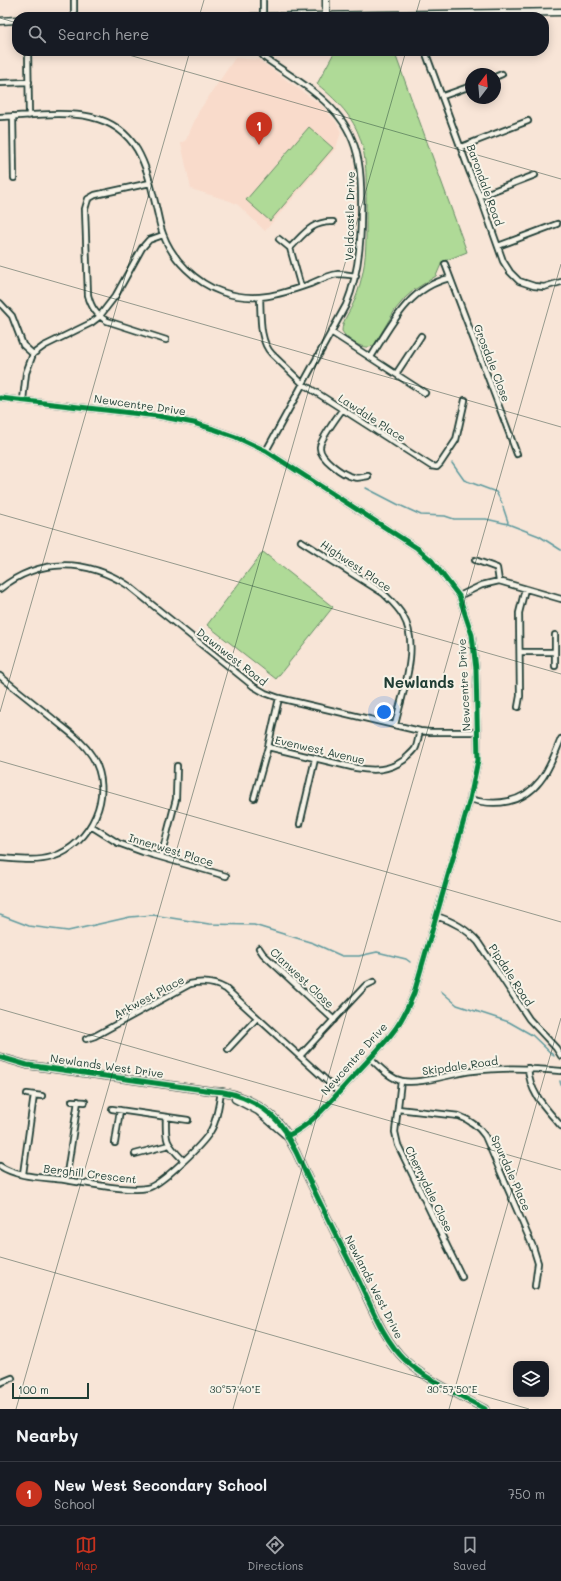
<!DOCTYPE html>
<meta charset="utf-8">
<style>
:root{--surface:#171b24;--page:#20242c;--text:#f1f3f6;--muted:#9ea1a6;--line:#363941;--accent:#c8321e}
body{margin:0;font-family:Mali,sans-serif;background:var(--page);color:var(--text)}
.controls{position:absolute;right:12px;bottom:12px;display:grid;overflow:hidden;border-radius:8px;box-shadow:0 2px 10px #0003}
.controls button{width:36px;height:36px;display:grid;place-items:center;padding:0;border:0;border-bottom:1px solid var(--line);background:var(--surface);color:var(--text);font:20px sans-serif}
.compass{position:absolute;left:465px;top:68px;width:36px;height:36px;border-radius:50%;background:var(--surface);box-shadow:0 2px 10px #0003;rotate:16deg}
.scale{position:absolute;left:12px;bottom:10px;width:77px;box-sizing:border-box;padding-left:4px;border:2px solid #1f3d34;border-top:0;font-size:11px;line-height:14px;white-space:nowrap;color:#1f3d34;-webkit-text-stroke:3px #f7f3e8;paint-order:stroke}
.you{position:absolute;left:384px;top:712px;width:14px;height:14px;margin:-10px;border:3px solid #fff;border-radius:50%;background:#1a73e8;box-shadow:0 0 0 6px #1a73e833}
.badge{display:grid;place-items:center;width:26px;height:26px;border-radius:50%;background:var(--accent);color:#fff;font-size:13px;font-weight:700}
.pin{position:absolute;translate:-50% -33px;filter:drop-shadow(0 1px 2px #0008)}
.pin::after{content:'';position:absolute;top:21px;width:14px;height:12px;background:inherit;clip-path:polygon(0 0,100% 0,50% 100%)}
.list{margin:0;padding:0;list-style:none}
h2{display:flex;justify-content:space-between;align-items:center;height:52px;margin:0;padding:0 16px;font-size:17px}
h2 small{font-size:13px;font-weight:400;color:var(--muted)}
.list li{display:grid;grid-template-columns:26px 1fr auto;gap:12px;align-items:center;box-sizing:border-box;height:64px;padding:0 16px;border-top:1px solid var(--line)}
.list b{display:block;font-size:15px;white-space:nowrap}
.list p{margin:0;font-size:13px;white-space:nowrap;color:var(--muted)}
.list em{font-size:13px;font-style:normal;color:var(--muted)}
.icon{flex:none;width:22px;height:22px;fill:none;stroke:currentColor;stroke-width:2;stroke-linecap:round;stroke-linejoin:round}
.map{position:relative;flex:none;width:561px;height:1409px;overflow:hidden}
.search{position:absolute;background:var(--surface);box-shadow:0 2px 10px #0003;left:12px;right:12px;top:12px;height:44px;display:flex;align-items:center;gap:10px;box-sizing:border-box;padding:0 14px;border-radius:16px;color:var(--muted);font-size:15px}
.sheet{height:116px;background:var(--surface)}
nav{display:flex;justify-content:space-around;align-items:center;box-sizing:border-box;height:56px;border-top:1px solid var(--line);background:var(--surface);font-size:11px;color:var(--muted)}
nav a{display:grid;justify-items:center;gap:2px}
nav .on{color:var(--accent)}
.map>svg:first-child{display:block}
.built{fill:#f9dbcb}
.green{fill:#afda97;stroke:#678c66}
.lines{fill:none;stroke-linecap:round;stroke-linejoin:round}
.stream{stroke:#5e9a9e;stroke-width:1.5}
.street-casing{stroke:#1f3d34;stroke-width:8}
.secondary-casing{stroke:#1f3d34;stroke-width:9}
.street{stroke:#f7f3e8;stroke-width:4.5}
.secondary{stroke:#f7f3e8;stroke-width:6}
.cycleway-casing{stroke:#f7f3e8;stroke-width:8}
.cycleway{stroke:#00873e;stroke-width:5}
.ticks{fill:none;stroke:#1f3d34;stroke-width:1;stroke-opacity:0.45}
.labels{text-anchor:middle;stroke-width:4;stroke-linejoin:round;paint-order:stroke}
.street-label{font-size:11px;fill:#1f3d34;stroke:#f7f3e8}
.district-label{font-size:15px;font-weight:bold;fill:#1f3d34;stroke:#f7f3e8}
.ticks-label{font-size:10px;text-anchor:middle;fill:#1f3d34;stroke:#f7f3e8;stroke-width:4;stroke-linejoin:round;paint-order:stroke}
</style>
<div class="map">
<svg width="561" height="1409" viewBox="0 0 561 1409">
<rect width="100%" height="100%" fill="#f8e5d7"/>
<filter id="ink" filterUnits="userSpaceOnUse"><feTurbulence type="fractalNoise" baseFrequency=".025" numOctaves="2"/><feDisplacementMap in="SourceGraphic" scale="8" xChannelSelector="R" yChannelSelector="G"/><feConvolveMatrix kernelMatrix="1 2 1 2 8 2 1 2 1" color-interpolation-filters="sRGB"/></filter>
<g filter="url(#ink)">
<!-- built -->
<path class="built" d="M235,58L259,60L322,106L336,122L341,132L336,148L265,231L238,205L230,201L191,189L181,143L186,140L199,111Z"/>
<!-- green -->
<path class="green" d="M335,51H394L467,252L442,262L436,276L414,290L405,298L395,310L374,345C365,352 347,340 342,331C342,322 348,314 352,306C356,298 359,289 361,280C367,259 366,235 366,213C367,152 368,125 317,84Z
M309,127L333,148L270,221L246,200Z
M263,552L333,607L276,679L207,625Z"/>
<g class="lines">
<!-- stream -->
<path class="stream" d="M452,463L464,480L496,492L502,503
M366,488L397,504L421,515L445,516L454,519H486L508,524L539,536L561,550
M503,507L508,522L507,524
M0,915L29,926L68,931L130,917L153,915L209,924L254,925L313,943L342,956H359L377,952L406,959L410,962
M441,991L457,1005L509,1022L532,1035L554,1056
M560,1081L561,1085"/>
<defs>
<path id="street" d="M74,0V17
M263,0V16
M28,51L29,116
M259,51L265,58C289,75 316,90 335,112C362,142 362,178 361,216C361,247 358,276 346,305L266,451
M425,51L470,173L480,196L503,261L510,272L519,281L534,286L544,287L561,282
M495,77L502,74
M0,83L29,82
M443,96L471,86
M13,116L14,178
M0,117C27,116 65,111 91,117C140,128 147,169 157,211C159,219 160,227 163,234C172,259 196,283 222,292C254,303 279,295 310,284C319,280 329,275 338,274C344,274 350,275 356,276
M461,147L528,121
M150,183L95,195L88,199L85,209L88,295C91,307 96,315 107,321L166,340
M480,196L535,175
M279,239L290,248L301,287
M498,246L557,224
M290,248C304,234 312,221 333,222
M445,264L517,454
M260,298C261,316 259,341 272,354L303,384L431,466L437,467L440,464L456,440L465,400
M0,303L12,316L23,345L33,354
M331,332L425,393
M371,357C391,325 409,287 450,278
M396,374L421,336
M0,398L158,416L194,423L213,429L236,437L266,451L417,548L432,561L459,596L472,635L476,669L478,760L470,799L414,993C409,1005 403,1018 396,1028C383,1046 367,1061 353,1077C333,1098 314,1124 287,1136
M23,400L26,373L33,354L44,346L91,323L99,317L116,295L142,248L149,240L163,235
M342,410C337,417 320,440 320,447C319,458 343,475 353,477C358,479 363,477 368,476
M301,541L383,593C390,600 398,607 403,616C421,646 402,694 395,725
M475,560L497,568L499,581
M0,589C40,557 87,559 129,586L253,686L265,693L279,698L420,731L430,732H477
M459,596L482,585L499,581L561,599
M555,635V666
M520,652H554
M0,676C17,690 35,704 52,718C66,730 82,740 92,756C116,793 91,845 52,857C35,862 17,859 0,858
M518,707L520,696L519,613L525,589
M268,747L356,768C374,771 388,771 404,760C408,756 412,753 415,749C418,744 418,736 420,731
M254,798L268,747L279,698
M470,799C496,807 523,803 540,781C550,769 555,753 561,739
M300,824L315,759
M91,826L118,843L143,852L226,876
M161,857L176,799L177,766
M436,916C453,921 466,928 478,942L529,1019L556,1048L561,1056
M259,948L263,954L334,1020
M86,1039L95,1036L190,984C203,981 214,982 226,989L339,1092
M228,1049L257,1018
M300,1056L365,986L373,982
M370,1058C380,1067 389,1078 402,1081C419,1085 453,1073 472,1071C502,1067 531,1068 561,1071
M528,1068C530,1094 545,1107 561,1126
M401,1081L395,1132L398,1145L462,1277
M27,1094L42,1096
M72,1101L85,1102
M112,1109L188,1120
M398,1109L459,1116C470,1120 478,1126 485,1136L533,1247L538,1263L535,1286
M166,1117C165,1141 166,1143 183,1160
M115,1143L120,1110
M135,1154L169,1145
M0,1166C18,1178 44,1177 65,1180C86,1183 128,1192 147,1188C160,1186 202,1145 210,1132C217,1121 219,1104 221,1091
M23,1174L34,1095
M66,1180L78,1101
M0,1383L12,1378"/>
<path id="secondary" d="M326,0V16
M252,17L561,12
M0,21L17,20
M0,1057L27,1065L212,1091C240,1091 271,1109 286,1132L287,1136L296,1152C316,1196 338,1239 359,1281C372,1308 383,1339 405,1360C428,1381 458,1394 485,1409
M235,1099L258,1111L287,1136"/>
</defs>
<!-- street casing -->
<use href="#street" class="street-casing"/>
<!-- secondary casing -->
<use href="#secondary" class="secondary-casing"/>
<!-- street -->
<use href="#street" class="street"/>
<!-- secondary -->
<use href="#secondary" class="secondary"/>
<defs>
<path id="cycleway" d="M0,398L158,416L194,423L213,429L236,437L266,451L417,548L432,561L459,596L472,635L476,669L478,760L470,799L414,993C409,1005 403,1018 396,1028C383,1046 367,1061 353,1077C333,1098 314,1124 287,1136
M0,1057L27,1065L212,1091C240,1091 271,1109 286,1132L287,1136L296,1152C316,1196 338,1239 359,1281C372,1308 383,1339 405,1360C428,1381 458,1394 485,1409"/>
</defs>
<!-- cycleway casing -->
<use href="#cycleway" class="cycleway-casing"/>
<!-- cycleway -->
<use href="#cycleway" class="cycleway"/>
</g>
</g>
<!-- ticks -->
<path class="ticks" d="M199,17L204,0M415,17L420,0M0,18L17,23M115,51L561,179M0,266L561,427M0,514L561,674M0,712L190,51M0,761L561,922M0,1009L561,1170M0,1257L529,1409M16,1409L406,51M233,1409L561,264M449,1409L561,1018"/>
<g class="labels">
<!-- street labels -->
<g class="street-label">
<text transform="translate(485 185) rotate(70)" y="4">Barondale Road</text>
<text transform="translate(350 216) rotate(-89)" y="4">Veldcastle Drive</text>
<text transform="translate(492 363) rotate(69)" y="4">Grosdale Close</text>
<text transform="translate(140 405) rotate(8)" y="4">Newcentre Drive</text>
<text transform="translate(372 418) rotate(33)" y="4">Lawdale Place</text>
<text transform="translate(356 566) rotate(34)" y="4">Highwest Place</text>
<text transform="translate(232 657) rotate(38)" y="4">Dawnwest Road</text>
<text transform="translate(464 685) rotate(-93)" y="4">Newcentre Drive</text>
<text transform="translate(320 750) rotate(13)" y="4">Evenwest Avenue</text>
<text transform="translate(171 850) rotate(17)" y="4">Innerwest Place</text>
<text transform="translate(511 975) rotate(57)" y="4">Pipdale Road</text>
<text transform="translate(302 978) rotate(43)" y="4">Clanwest Close</text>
<text transform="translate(149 997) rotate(-28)" y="4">Arkwest Place</text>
<text transform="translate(354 1059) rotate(-48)" y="4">Newcentre Drive</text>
<text transform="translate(107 1066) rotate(8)" y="4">Newlands West Drive</text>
<text transform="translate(460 1066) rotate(-8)" y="4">Skipdale Road</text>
<text transform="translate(511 1173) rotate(66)" y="4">Spurdale Place</text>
<text transform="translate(90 1174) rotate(7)" y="4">Berghill Crescent</text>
<text transform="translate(429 1189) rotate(64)" y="4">Cherrydale Close</text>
<text transform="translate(374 1287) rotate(63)" y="4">Newlands West Drive</text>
</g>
<!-- district labels -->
<g class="district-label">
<text x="419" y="688">Newlands</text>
</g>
</g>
<g class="ticks-label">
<text x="235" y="1393">30°57'40"E</text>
<text x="452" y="1393">30°57'50"E</text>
</g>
</svg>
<div class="controls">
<button><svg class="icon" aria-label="layers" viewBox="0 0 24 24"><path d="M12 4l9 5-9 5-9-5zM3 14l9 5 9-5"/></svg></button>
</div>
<svg class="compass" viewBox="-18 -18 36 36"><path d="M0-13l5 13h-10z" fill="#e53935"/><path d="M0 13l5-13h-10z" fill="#9ea1a6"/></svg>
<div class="scale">100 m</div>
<div class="you"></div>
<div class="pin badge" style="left:259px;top:145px">1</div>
<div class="search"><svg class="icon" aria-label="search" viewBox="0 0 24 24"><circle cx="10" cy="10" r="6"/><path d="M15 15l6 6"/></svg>Search here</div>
</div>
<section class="sheet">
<h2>Nearby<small></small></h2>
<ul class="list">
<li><span class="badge">1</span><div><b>New West Secondary School</b><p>School</p></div><em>750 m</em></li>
</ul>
</section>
<nav>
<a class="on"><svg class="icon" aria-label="map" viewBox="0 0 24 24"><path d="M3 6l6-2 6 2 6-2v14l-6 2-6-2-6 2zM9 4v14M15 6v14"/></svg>Map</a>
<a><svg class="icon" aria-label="directions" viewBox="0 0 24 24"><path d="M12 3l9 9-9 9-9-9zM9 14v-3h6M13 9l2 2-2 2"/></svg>Directions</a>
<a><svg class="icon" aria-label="saved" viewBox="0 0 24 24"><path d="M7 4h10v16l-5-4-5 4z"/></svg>Saved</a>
</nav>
